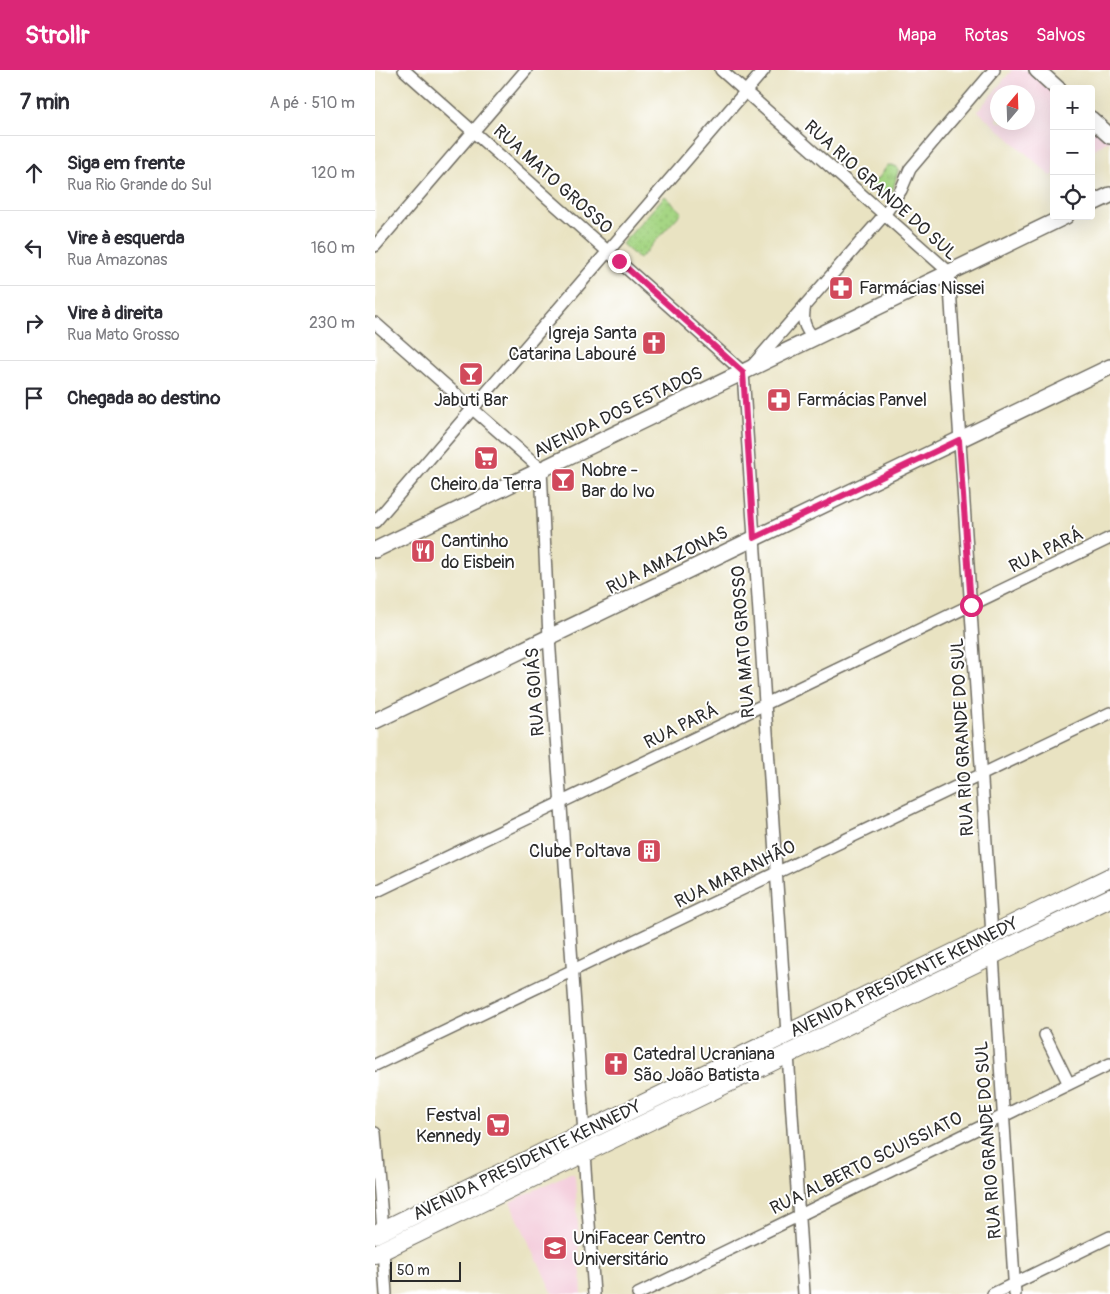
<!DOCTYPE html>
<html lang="pt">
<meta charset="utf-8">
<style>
:root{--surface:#fff;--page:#f2f2f3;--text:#2b2b33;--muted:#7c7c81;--line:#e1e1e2;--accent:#db2777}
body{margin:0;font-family:Pangolin,sans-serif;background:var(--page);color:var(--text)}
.controls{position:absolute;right:15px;top:15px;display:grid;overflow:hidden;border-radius:5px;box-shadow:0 5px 20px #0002}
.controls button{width:45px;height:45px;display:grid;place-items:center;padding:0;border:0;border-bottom:1px solid var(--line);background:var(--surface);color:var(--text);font:25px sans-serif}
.compass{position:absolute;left:615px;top:15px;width:45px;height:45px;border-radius:50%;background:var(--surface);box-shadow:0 5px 20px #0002;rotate:19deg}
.scale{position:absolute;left:15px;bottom:12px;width:71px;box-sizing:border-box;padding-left:5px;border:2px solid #2b2b2b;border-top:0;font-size:14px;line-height:18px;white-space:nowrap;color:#2b2b2b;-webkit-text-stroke:4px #fff;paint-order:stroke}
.stop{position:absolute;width:15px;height:15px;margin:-11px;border:4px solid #db2777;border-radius:50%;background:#fff}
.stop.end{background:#db2777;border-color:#fff;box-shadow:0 1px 5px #0008}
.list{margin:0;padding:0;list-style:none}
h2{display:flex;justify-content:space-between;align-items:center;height:65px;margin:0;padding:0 20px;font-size:21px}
h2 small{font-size:16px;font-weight:400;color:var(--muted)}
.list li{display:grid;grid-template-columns:32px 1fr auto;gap:15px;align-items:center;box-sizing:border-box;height:75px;padding:0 20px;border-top:1px solid var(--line)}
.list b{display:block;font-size:19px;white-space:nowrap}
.list p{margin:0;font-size:16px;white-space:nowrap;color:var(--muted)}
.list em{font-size:16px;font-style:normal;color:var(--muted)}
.icon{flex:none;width:28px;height:28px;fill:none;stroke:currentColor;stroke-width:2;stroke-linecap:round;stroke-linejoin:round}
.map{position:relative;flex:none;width:735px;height:1224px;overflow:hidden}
header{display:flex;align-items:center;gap:30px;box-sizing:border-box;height:70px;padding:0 25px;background:var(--accent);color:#fff}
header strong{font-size:24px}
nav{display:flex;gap:28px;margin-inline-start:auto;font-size:18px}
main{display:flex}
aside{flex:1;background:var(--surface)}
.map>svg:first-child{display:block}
.built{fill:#f4cfdd;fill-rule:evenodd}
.grass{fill:url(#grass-tufts);stroke:#688058}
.park{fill:url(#park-dots);stroke:#688058}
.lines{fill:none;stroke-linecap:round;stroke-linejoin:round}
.street-casing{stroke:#6e6b60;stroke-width:14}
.secondary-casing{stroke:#6e6b60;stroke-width:18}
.primary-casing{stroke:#6e6b60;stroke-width:20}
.street{stroke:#fff;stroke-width:11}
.secondary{stroke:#fff;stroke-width:15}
.primary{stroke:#fff;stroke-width:18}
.route{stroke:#db2777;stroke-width:6}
.labels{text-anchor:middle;stroke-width:4;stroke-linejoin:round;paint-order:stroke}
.street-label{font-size:18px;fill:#2b2b2b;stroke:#fff}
.poi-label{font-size:18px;fill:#2b2b2b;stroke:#fff;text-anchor:start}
</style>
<header>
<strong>Strollr</strong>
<nav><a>Mapa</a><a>Rotas</a><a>Salvos</a></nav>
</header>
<main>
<aside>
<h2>7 min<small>A pé · 510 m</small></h2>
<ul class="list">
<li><svg class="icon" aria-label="ahead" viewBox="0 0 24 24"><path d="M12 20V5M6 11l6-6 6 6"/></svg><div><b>Siga em frente</b><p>Rua Rio Grande do Sul</p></div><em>120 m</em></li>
<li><svg class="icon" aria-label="left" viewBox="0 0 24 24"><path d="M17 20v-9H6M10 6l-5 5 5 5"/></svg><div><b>Vire à esquerda</b><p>Rua Amazonas</p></div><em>160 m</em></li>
<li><svg class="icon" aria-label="right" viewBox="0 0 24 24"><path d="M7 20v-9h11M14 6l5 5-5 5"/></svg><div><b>Vire à direita</b><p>Rua Mato Grosso</p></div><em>230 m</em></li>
<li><svg class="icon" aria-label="arrive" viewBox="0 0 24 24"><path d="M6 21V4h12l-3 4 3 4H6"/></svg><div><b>Chegada ao destino</b></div></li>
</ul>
</aside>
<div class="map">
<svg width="735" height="1224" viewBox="0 0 735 1224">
<defs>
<pattern id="grass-tufts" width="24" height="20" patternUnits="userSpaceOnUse" patternTransform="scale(1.25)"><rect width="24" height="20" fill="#a6d684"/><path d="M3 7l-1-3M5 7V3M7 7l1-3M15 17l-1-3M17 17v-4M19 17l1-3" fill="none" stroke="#8fb872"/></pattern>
<pattern id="park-dots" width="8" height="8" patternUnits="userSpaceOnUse" patternTransform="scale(1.25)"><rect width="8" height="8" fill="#a6d684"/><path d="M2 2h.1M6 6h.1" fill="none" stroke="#8fb872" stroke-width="1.8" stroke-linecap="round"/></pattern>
</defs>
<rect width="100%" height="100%" fill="#fff"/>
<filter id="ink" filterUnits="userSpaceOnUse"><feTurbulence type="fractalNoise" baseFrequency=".02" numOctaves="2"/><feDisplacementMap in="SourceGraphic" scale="10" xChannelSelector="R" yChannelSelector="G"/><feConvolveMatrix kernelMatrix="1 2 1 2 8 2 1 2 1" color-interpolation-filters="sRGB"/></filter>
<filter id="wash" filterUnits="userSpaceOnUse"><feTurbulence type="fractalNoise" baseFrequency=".0096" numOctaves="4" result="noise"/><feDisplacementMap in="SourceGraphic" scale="20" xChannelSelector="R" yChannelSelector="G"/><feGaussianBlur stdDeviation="1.12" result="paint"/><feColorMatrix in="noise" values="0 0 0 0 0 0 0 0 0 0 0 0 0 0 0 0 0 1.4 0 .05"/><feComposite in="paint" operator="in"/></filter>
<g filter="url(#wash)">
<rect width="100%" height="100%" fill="#e9e3c2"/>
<!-- built -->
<path class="built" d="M637,0H652L679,22V105L676,106L603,41ZM622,22H652V52H622Z
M716,54L735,70L716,81Z
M195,1103L199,1104L200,1107L207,1224H178L135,1132Z"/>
<!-- grass -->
<path class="grass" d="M517,95L522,97L523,101L517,123L511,126C503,126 498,120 496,112L504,108L512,96Z"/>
<!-- park -->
<path class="park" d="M290,126L307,142L264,189L247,174Z"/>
</g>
<g filter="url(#ink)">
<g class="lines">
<defs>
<path id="street" d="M29,0L368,302L412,964
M346,0L574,202C588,423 602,644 617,865
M0,176L151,0
M430,235C427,249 428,257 439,268
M0,253L166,399L174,567L209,1063
M376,297L510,144L526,120L535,99L619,0
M0,452L389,0
M0,822L735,468
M618,885L640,1224
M670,965L694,1014
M413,984L429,1224
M0,995L735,643
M0,1063L8,1160
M209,1083L219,1224
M8,1180L11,1224
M263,1224L735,994
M618,1224L735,1167"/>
<path id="secondary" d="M662,0L683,19
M716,49L735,66
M716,134L735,125
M0,480L691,146
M0,651L735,297"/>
<path id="primary" d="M0,1164L735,807
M0,1184L735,828"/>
</defs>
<!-- street casing -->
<use href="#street" class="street-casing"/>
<!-- secondary casing -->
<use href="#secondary" class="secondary-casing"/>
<!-- primary casing -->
<use href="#primary" class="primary-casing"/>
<!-- street -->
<use href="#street" class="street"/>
<!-- secondary -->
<use href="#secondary" class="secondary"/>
<!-- primary -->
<use href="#primary" class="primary"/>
</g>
</g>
<g class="lines" filter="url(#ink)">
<!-- route -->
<path class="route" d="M244,191L368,302L379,468L584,370L596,535"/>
</g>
<!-- icons -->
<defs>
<symbol id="pharmacy-square" viewBox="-11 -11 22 22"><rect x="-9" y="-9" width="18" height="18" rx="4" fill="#d1495b" stroke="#fff"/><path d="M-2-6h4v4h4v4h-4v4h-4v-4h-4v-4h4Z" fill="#fff"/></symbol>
<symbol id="church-square" viewBox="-11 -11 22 22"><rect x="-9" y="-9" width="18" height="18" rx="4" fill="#d1495b" stroke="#fff"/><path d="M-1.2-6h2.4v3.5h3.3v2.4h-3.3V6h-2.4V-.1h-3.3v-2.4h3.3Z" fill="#fff"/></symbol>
<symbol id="bar-square" viewBox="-11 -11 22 22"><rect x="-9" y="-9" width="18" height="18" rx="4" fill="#d1495b" stroke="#fff"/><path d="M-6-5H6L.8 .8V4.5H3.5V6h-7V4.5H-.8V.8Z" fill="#fff"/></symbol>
<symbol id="supermarket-square" viewBox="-11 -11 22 22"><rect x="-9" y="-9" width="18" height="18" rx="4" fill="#d1495b" stroke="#fff"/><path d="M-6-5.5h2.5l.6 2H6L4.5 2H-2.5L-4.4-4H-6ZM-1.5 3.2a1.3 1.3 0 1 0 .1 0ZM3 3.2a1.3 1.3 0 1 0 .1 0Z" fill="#fff"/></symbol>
<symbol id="restaurant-square" viewBox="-11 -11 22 22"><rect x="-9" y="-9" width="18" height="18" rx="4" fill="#d1495b" stroke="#fff"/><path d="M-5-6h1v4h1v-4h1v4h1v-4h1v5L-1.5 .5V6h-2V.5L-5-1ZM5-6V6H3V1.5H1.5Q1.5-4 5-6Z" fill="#fff"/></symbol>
<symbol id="building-square" viewBox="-11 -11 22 22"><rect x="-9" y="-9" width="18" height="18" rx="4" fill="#d1495b" stroke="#fff"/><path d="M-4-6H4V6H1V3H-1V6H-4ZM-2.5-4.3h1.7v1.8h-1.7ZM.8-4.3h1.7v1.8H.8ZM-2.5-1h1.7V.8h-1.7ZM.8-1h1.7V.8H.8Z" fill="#fff"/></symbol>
<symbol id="university-square" viewBox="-11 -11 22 22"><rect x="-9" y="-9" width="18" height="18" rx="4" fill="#d1495b" stroke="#fff"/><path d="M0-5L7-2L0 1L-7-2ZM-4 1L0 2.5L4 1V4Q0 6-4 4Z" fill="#fff"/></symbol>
</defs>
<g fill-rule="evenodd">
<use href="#pharmacy-square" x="452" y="204" width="28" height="28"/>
<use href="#church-square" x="265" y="259" width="28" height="28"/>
<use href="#bar-square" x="82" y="290" width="28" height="28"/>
<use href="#pharmacy-square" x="390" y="316" width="28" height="28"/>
<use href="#supermarket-square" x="97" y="374" width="28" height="28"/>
<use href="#bar-square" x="174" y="396" width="28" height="28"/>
<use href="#restaurant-square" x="34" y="467" width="28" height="28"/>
<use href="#building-square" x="260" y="767" width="28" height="28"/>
<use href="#church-square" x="227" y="980" width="28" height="28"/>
<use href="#supermarket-square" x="109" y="1041" width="28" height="28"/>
<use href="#university-square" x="166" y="1164" width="28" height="28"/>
</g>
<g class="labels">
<!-- street labels -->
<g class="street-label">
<text transform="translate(178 109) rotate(42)" y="6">RUA MATO GROSSO</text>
<text transform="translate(506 120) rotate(42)" y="6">RUA RIO GRANDE DO SUL</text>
<text transform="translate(243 342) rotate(-26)" y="6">AVENIDA DOS ESTADOS</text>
<text transform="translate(671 480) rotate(-26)" y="6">RUA PARÁ</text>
<text transform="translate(292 490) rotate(-26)" y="6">RUA AMAZONAS</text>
<text transform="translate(368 572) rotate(-94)" y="6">RUA MATO GROSSO</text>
<text transform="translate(160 622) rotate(-94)" y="6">RUA GOIÁS</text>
<text transform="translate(306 656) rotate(-26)" y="6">RUA PARÁ</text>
<text transform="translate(587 667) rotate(-93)" y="6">RUA RIO GRANDE DO SUL</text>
<text transform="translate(360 804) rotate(-26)" y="6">RUA MARANHÃO</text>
<text transform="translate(529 907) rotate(-26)" y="6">AVENIDA PRESIDENTE KENNEDY</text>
<text transform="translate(613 1070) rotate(-94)" y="6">RUA RIO GRANDE DO SUL</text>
<text transform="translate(152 1090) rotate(-26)" y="6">AVENIDA PRESIDENTE KENNEDY</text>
<text transform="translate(491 1093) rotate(-26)" y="6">RUA ALBERTO SCUISSIATO</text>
</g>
<!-- poi labels -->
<g class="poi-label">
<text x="484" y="224">Farmácias Nissei</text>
<text x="262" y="269" text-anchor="end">Igreja Santa<tspan x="262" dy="21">Catarina Labouré</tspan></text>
<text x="96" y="336" text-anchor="middle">Jabuti Bar</text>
<text x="422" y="336">Farmácias Panvel</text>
<text x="206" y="406">Nobre -<tspan x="206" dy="21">Bar do Ivo</tspan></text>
<text x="111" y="420" text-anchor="middle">Cheiro da Terra</text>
<text x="66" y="477">Cantinho<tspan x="66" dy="21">do Eisbein</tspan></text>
<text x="256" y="787" text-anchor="end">Clube Poltava</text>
<text x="258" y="990">Catedral Ucraniana<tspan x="258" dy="21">São João Batista</tspan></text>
<text x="106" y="1051" text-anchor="end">Festval<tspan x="106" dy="21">Kennedy</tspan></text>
<text x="198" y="1174">UniFacear Centro<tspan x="198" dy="21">Universitário</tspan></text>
</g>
</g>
</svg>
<div class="controls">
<button>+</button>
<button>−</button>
<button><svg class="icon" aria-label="locate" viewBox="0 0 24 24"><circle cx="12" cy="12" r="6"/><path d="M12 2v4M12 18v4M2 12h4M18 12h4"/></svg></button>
</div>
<svg class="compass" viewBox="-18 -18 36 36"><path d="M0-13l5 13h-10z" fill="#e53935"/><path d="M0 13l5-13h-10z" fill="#7c7c81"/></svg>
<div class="scale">50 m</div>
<div class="stop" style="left:596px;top:535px"></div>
<div class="stop end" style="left:244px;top:191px"></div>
</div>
</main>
